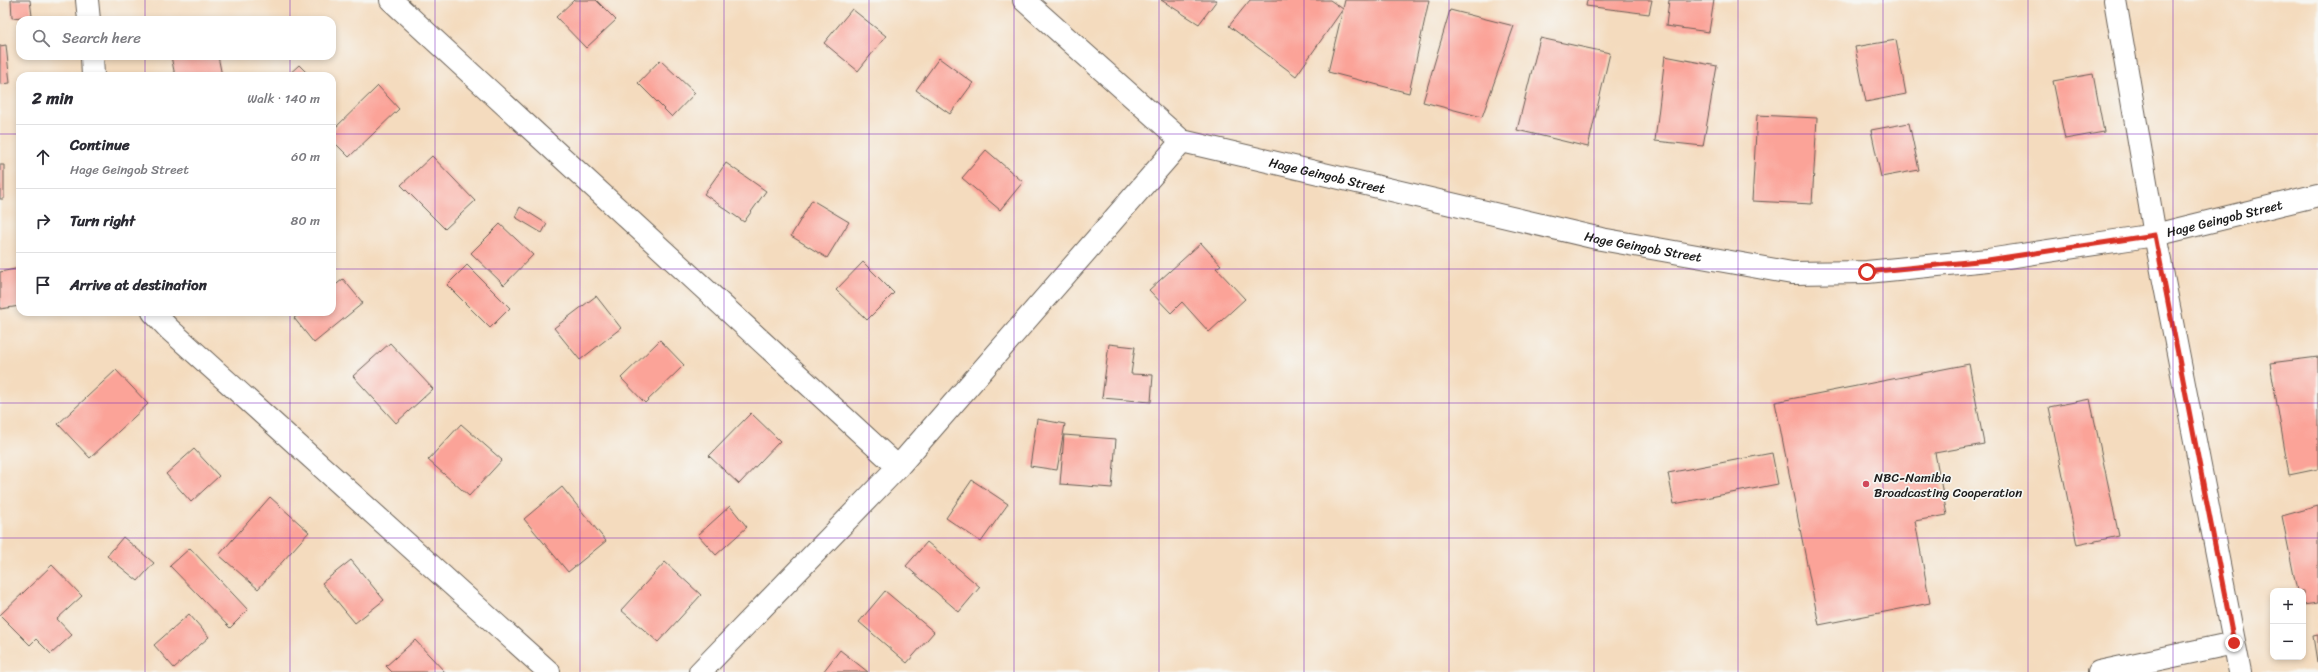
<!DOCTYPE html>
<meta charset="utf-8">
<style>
:root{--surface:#fff;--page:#f2f2f3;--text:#2b2b33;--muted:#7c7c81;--line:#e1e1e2}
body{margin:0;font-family:Sriracha,sans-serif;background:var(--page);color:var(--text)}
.controls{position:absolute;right:12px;bottom:12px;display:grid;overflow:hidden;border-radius:8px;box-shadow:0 2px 6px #0003}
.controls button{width:36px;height:36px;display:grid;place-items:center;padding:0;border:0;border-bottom:1px solid var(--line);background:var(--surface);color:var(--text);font:20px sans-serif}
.stop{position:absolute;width:12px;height:12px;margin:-9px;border:3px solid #d93025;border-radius:50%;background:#fff}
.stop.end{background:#d93025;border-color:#fff;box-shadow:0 1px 4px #0008}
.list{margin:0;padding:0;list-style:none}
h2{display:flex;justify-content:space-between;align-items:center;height:52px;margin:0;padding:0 16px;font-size:17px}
h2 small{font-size:13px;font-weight:400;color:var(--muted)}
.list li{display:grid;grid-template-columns:26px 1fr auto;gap:12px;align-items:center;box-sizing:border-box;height:64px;padding:0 16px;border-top:1px solid var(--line)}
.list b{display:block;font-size:15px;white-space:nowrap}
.list p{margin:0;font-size:13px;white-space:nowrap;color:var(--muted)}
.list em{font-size:13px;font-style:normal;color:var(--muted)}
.icon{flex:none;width:22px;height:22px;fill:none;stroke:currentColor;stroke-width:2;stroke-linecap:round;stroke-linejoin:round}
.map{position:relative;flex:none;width:2318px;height:672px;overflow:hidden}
.search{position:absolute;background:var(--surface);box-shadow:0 2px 6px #0003;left:16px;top:16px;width:320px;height:44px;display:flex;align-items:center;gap:10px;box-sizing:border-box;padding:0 14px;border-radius:12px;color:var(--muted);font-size:15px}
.panel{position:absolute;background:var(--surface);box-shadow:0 2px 6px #0003;left:16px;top:72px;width:320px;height:244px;border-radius:12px}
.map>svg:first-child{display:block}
.building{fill:#fba398}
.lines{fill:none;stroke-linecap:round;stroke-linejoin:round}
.minor-casing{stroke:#685f55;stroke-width:24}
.tertiary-casing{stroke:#685f55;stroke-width:24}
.minor{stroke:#fff;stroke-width:22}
.tertiary{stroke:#fff;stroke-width:22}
.route{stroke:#d93025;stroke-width:5}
.grid{fill:none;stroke:#7b2cbf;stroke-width:1;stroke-opacity:0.55}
.poi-dot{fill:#d1495b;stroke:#f6f6f2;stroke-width:1.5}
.labels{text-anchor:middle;stroke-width:3.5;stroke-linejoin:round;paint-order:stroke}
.street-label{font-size:13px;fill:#1c1c1c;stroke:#f6f6f2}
.poi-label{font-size:13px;fill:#1c1c1c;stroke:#f6f6f2;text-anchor:start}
</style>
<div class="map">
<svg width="2318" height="672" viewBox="0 0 2318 672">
<rect width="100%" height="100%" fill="#f6f6f2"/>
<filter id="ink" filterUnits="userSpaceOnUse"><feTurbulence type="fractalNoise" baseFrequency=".025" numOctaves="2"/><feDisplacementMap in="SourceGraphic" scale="8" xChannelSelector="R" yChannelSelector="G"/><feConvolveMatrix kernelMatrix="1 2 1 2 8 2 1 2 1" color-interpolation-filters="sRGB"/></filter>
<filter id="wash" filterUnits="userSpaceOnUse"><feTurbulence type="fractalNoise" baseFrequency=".012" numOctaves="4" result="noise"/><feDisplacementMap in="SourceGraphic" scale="16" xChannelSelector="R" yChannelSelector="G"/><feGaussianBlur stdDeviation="0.9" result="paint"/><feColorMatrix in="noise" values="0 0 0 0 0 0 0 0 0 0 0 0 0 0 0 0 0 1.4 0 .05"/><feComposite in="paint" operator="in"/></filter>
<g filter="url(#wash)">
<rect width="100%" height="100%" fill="#f4dbbe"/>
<g id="blocks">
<!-- building -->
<path class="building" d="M11,0H30L32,16L12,18Z
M574,0H596L616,20L586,48L556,17Z
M1161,0H1217L1199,24Z
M1250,0H1330L1343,9L1296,76L1229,26Z
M1345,0H1429L1409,93L1328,72Z
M1587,0H1652L1649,14L1586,6Z
M1669,0H1714L1709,32L1666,26Z
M852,9L886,36L858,71L824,43Z
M1450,10L1514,26L1482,117L1423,102Z
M1540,38L1610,53L1588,147L1517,130Z
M1896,40L1906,94L1866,102L1855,47Z
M6,45L10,83L0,84V46Z
M171,56H218L222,76H175Z
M1665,56L1717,66L1703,146L1655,141Z
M939,58L973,83L950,114L916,90Z
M660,60L695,93L672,117L638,83Z
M299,65L310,76H287Z
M2093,74L2104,132L2065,139L2053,81Z
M378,86L399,109L349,157L332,140V131Z
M1757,115L1817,118L1812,204L1752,201Z
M1909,123L1919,170L1881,177L1871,130Z
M986,150L1023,182L1000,210L962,178Z
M432,156L475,201L445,229L401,185Z
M726,163L766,191L744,222L704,194Z
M0,165H4V199H0Z
M812,200L849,222L827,258L791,236Z
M520,207L547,224L542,233L515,217Z
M500,224L533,255L504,285L471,253Z
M1201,243L1221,265L1216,268L1245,299L1209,332L1182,302L1171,313L1149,290Z
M863,262L894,293L867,320L836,290Z
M467,265L510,308L490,328L447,285Z
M20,268V306L0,309V272Z
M343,279L363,303L314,343L294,318L302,312H332V288Z
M596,296L621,328L580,360L554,328Z
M660,340L684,365L645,403L621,378Z
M390,343L433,389L396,423L353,376Z
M1109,344L1135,347L1131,374L1153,375L1151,402L1102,398Z
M2318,357V469L2289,475L2270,363Z
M1969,364L1984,444L1935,453L1947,515L1915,521L1930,603L1819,625L1775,402Z
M116,370L148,404L90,458L58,424Z
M2090,399L2119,536L2077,545L2049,407Z
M751,413L780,441L739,484L709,456Z
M1037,419L1065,424L1057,470L1030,466Z
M461,424L502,460L469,496L428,460Z
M1064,435L1116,439L1112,488L1060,484Z
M194,449L219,476L191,502L166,474Z
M1772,453L1778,484L1674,504L1668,473Z
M972,480L1008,504L981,542L946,518Z
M562,487L606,541L568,572L524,519Z
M270,497L309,532L258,589L219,555Z
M730,506L747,527L716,555L698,535Z
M2318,506V603L2303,605V591H2297L2282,516Z
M123,537L154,563L138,581L107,556Z
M927,542L980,587L959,612L906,566Z
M190,548L248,610L230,628L170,566Z
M351,560L384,600L355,623L322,583Z
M665,562L701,595L658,642L621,610Z
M52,565L82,596L57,619L72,635L51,654L36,639L30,645L0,615Z
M885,591L934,632L907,663L859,622Z
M189,614L209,637L174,668L154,645Z
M2318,635V662H2317L2313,636Z
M415,640L445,672H392L386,666Z
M840,650L868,672H823Z"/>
</g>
</g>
<g filter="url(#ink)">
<use href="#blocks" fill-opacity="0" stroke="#685f55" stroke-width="1"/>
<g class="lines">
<defs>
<path id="minor" d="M87,0L89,20
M391,0L898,467
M2115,0L2155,235L2240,672
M92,56L93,76
M153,312L169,329L549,672
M700,672L898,467L1182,141
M2099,672L2234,643"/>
<g id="tertiary">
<path id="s1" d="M1024,0L1182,141L1601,239L1792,273L1867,272L1988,260L2155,235L2318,195"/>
</g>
</defs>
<!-- minor casing -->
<use href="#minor" class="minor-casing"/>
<!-- tertiary casing -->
<use href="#tertiary" class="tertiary-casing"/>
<!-- minor -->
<use href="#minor" class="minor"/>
<!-- tertiary -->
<use href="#tertiary" class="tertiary"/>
</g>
</g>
<g class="lines" filter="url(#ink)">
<!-- route -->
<path class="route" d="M1867,272L1988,260L2155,235L2234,643"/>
</g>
<!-- grid -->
<path class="grid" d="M145,0V20M290,0V20M435,0V672M580,0V672M724,0V672M869,0V672M1014,0V672M1159,0V672M1304,0V672M1449,0V672M1594,0V672M1738,0V672M1883,0V672M2028,0V672M2173,0V672M145,56V76M290,56V76M0,134H20M332,134H2318M0,269H20M332,269H2318M145,312V672M290,312V672M0,403H2318M0,538H2318"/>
<!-- markers -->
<circle class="poi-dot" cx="1866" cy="484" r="4"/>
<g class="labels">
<!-- street labels -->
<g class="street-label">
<text dy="5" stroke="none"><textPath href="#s1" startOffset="361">Hage Geingob Street</textPath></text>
<text dy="5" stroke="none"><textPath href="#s1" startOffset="1273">Hage Geingob Street</textPath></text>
<text dy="5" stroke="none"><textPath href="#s1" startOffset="685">Hage Geingob Street</textPath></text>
</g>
<!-- poi labels -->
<g class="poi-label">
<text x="1874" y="482">NBC-Namibia<tspan x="1874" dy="15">Broadcasting Cooperation</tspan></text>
</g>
</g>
</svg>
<div class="controls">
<button>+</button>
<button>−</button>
</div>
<div class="stop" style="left:1867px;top:272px"></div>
<div class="stop end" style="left:2234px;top:643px"></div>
<div class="search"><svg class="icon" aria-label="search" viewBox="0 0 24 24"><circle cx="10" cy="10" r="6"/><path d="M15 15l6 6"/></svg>Search here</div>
<section class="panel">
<h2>2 min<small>Walk · 140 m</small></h2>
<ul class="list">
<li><svg class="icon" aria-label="ahead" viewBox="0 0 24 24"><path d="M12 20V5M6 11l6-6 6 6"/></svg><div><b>Continue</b><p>Hage Geingob Street</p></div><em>60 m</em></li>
<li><svg class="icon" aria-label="right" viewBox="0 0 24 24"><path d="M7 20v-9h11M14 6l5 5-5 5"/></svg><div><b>Turn right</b></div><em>80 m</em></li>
<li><svg class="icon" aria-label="arrive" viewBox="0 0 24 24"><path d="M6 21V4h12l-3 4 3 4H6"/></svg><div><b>Arrive at destination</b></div></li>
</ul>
</section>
</div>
